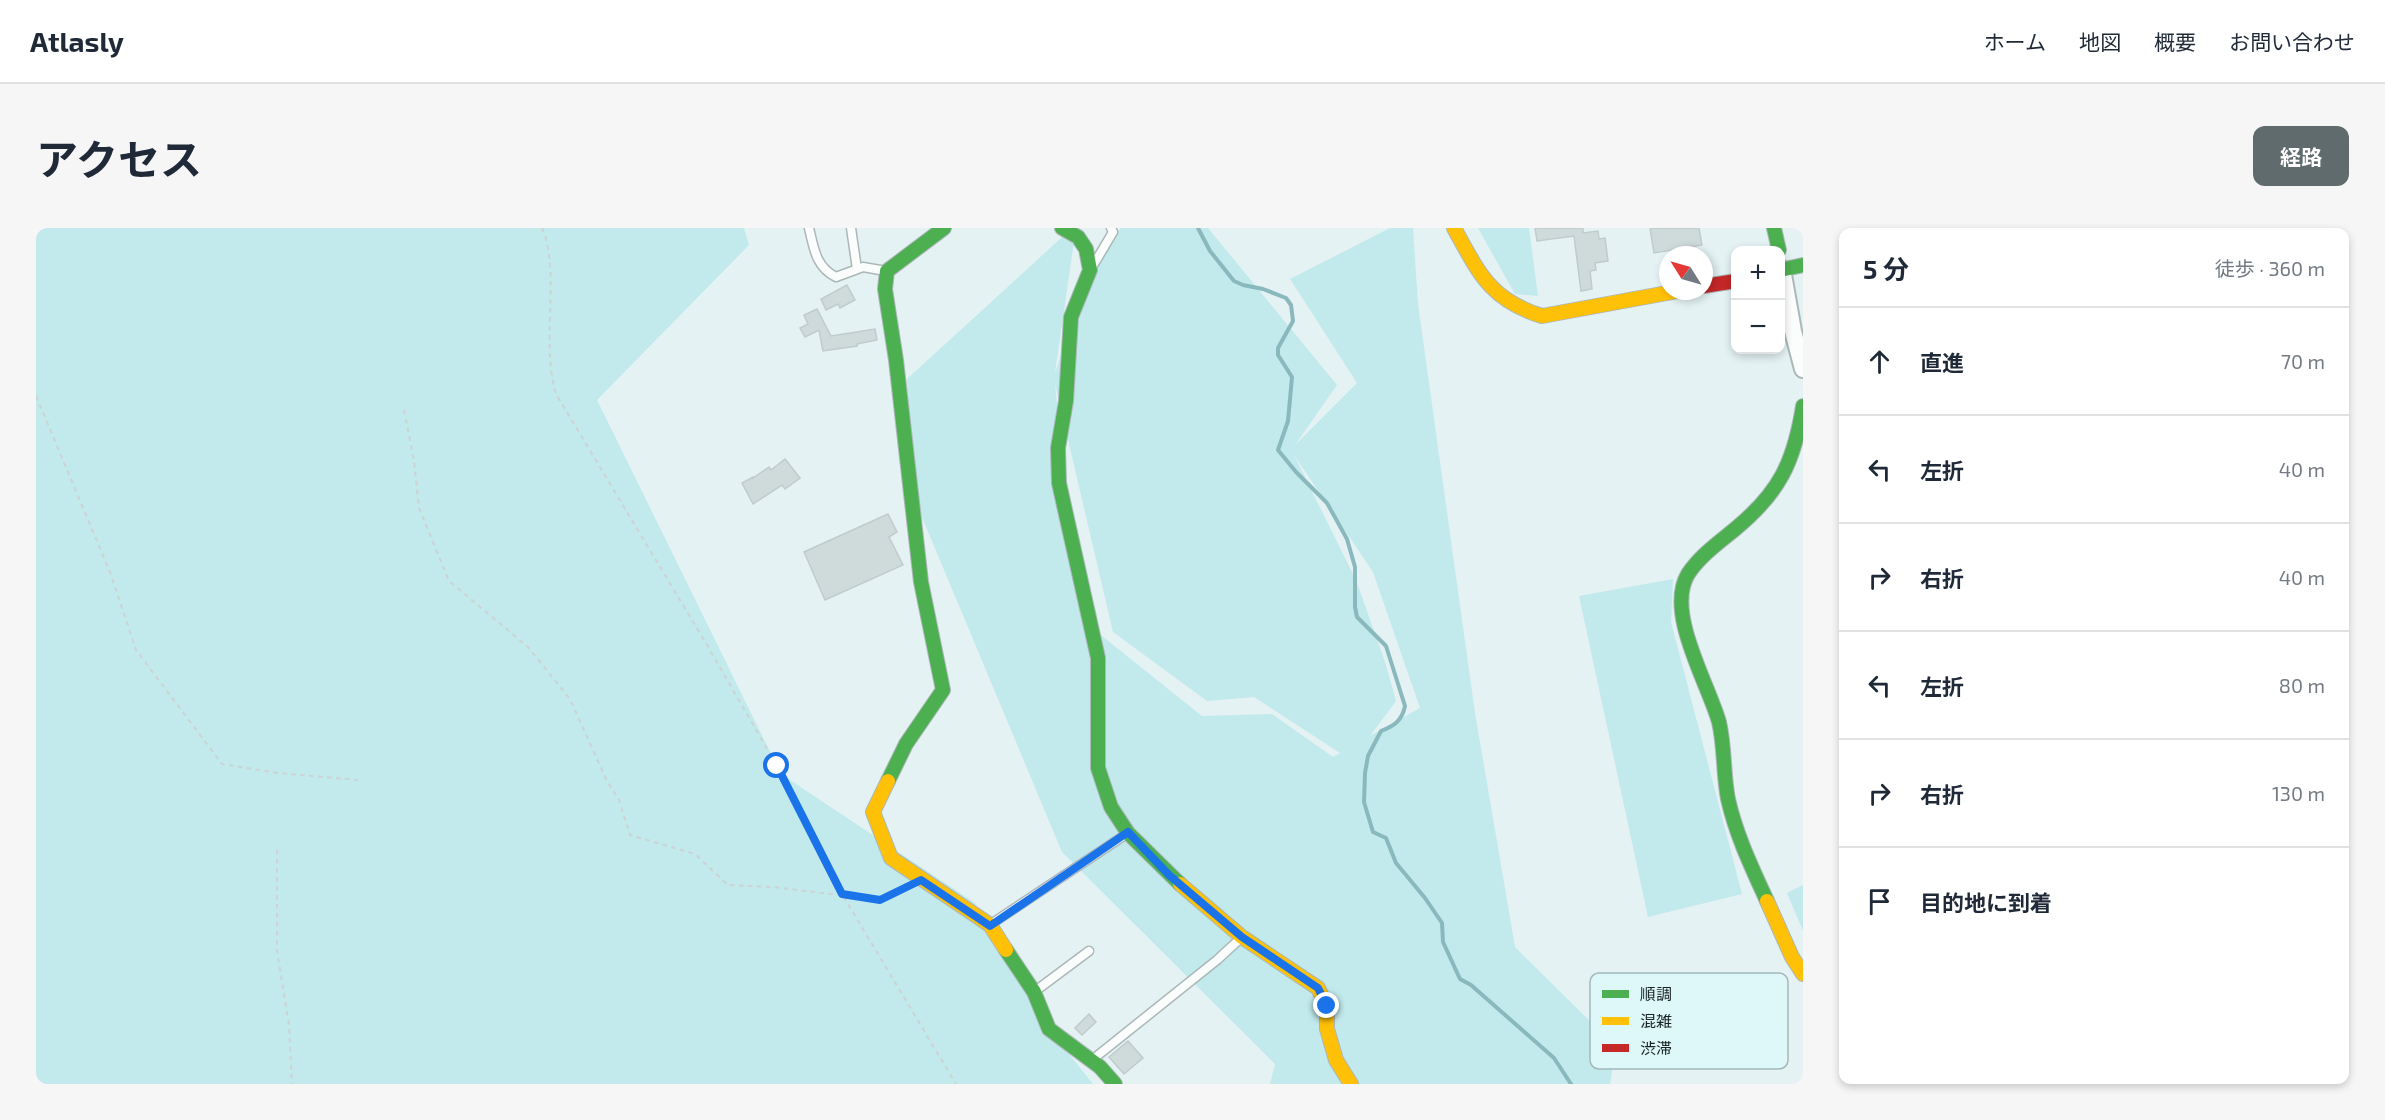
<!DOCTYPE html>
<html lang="ja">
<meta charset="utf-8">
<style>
:root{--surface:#fff;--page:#f6f6f7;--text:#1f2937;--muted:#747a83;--line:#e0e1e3;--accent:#606b6d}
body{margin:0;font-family:"Exo 2","Noto Sans JP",sans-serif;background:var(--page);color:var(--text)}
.controls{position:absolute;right:18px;top:18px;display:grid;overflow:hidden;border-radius:12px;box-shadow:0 3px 9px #0003}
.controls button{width:54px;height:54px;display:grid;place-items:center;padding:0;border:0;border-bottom:2px solid var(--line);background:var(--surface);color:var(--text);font:30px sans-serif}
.compass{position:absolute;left:1623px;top:18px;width:54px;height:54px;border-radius:50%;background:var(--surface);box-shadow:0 3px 9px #0003;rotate:307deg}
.stop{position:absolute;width:18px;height:18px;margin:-14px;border:4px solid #1a73e8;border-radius:50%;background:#fff}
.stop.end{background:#1a73e8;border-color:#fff;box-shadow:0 2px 6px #0008}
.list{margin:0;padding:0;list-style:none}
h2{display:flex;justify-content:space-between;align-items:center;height:78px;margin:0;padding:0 24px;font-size:26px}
h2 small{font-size:20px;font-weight:400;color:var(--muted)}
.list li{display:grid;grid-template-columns:39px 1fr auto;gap:18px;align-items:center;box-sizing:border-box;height:108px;padding:0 24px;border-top:2px solid var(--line)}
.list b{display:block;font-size:22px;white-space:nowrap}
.list em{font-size:20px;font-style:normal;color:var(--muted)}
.icon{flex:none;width:33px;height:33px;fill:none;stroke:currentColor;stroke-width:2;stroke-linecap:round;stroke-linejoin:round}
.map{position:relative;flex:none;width:1767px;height:856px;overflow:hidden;border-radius:12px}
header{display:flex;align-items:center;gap:36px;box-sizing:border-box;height:84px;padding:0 30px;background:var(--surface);border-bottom:2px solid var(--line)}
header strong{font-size:28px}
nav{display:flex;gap:33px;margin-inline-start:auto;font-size:21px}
.intro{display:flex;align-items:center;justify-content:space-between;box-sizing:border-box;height:144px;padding:0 36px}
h1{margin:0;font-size:42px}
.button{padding:15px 27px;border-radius:12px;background:var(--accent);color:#fff;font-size:21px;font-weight:700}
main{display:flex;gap:36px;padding:0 36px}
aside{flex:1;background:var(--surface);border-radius:12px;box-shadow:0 3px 9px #0003}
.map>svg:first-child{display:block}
.green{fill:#c2e9ec;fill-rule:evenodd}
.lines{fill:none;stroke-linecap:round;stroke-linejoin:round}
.stream{stroke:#8ab9bd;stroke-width:4}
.building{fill:#cfdadb;stroke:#c0cbcc;stroke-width:1.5}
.lane-casing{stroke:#acb7b8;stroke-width:11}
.street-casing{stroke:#acb7b8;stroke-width:20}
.fast-casing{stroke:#acb7b8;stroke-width:16}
.slow-casing{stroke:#acb7b8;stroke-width:16}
.jam-casing{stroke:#acb7b8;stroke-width:16}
.path{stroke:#cdd2d2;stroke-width:2;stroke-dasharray:4.5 4.5;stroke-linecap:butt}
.lane{stroke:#fbfdfd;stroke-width:8}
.street{stroke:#fbfdfd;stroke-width:16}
.fast{stroke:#4caf50;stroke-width:14}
.slow{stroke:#ffc107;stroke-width:14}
.jam{stroke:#c62828;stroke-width:14}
.route{stroke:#1a73e8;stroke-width:8}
.key{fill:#def8fa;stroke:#a3b8ba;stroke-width:1.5}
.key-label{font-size:16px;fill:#192324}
</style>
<header>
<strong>Atlasly</strong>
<nav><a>ホーム</a><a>地図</a><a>概要</a><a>お問い合わせ</a></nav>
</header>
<div class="intro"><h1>アクセス</h1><a class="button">経路</a></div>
<main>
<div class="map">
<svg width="1767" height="856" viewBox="0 0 1767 856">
<rect width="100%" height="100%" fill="#e4f2f4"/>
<!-- green -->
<path class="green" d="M0,0H708L713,17L561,172L745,546L939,675L1013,801L1057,856H0Z
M1036,0H1040L1019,145L1058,35L1085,0H1172L1301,157L1259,217L1321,155L1254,51L1354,0H1377L1382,76L1439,485L1479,719L1580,819L1574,856H1234L1239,836L1026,624L875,263L871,151ZM1019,156L1077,404L1171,473L1218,469L1304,525L1297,529L1236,486L1166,488L1056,400L1034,308ZM1258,227L1337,344L1384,480L1334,508L1360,473L1350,437L1320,352Z
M1442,0H1493L1502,68L1479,66Z
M1637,351L1635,394L1706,666L1612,689L1543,368Z
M1767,657V703L1751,665Z"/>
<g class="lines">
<!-- stream -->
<path class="stream" d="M1162,0L1174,23L1198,53L1207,57L1227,61L1250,70L1255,77L1257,93L1242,120V127L1256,149L1252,193L1242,222L1260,244L1291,275L1311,311L1319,339V379L1321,389L1350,418L1369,478C1366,493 1358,498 1345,503L1332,528L1329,545L1328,574L1337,604L1350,610L1360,635L1389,670L1406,695L1407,714L1424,751L1435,757L1518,830L1535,856"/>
</g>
<!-- building -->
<path class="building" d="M1499,0H1547V5L1562,3L1563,11L1569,10L1572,33L1559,35L1560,42L1554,43L1556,61L1545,63L1538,8L1501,13Z
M1614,0H1663L1666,17L1618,25Z
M811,57L819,72L804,80L802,76L790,82L785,71Z
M781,81L795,108L839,101L841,112L821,116V118L787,123L783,102L769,109L764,100L772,96L768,87Z
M749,231L764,250L749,261L746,257L717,276L706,255L717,249V250L733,239L735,242Z
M852,286L861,304L853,309L867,337L789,372L768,324Z
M1053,786L1060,794L1046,807L1039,800Z
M1092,813L1107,830L1088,846L1073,829Z"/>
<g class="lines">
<defs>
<path id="lane" d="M773,0C778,21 780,39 800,49L827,39L850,43
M815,0L821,41
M1058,36L1077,4L1075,0
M955,696L1092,605
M998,764L1053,723
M1056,832L1181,732L1206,709"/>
<path id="street" d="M1746,41L1757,103L1767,141"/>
<path id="fast" d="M1026,0L1042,9L1050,21L1054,42L1035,89L1030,173L1022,220L1023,255L1062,430V540L1075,579L1092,605L1144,656
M1738,0L1743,22
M1744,42L1767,37
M852,553L870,516L907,462L885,354L860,132L849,61L851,43L908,0
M1731,673C1716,640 1700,607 1692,571C1687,546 1689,519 1683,494C1672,455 1629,384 1652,346C1664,328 1682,315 1698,302C1743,265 1758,235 1767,178
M970,722L998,764L1013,801L1064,839L1079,856"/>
<path id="slow" d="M1418,0C1443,45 1454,72 1506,88L1642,63
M852,553L837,584L855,630L954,697L970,722
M1144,656L1206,709L1282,760L1291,779V801L1300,832L1315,856
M1731,673L1756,729L1767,746"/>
<path id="jam" d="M1668,58L1700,53"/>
</defs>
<!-- lane casing -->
<use href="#lane" class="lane-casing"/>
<!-- street casing -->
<use href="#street" class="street-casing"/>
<!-- fast casing -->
<use href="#fast" class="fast-casing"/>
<!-- slow casing -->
<use href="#slow" class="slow-casing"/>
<!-- jam casing -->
<use href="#jam" class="jam-casing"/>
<!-- path -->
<path class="path" d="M506,0C511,10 513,25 514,36C517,79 508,125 520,166L671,417L741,538L806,666L920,856
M0,168L74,344L100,422L186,536L242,545L322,552
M368,182L378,233L383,280L413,353L492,419L534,471L570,551L583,572L594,607L659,626L692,657L737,659L844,672L868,660
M241,622V723L253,797L256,856"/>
<!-- lane -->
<use href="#lane" class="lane"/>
<!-- street -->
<use href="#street" class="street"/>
<!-- fast -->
<use href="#fast" class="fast"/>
<!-- slow -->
<use href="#slow" class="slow"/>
<!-- jam -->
<use href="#jam" class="jam"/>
</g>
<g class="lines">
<!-- route -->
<path class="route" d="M741,538L806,666L844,672L885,652L954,698L1092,604L1133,647L1206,709L1282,760L1291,778"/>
</g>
<!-- legend -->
<rect x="1554" y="745" width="198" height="96" rx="9" class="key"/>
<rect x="1566" y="762" width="27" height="8" fill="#4caf50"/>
<rect x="1566" y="789" width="27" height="8" fill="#ffc107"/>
<rect x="1566" y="816" width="27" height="8" fill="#c62828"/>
<g class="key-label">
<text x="1604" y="772">順調</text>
<text x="1604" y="799">混雑</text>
<text x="1604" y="826">渋滞</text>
</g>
</svg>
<div class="controls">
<button>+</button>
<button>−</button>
</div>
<svg class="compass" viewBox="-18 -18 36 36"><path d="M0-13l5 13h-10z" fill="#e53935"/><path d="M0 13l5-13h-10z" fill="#747a83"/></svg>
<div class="stop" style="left:741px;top:538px"></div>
<div class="stop end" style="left:1291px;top:778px"></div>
</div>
<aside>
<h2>5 分<small>徒歩 · 360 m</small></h2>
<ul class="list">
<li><svg class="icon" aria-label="ahead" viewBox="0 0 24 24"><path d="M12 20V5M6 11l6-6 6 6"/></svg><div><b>直進</b></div><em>70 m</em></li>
<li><svg class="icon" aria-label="left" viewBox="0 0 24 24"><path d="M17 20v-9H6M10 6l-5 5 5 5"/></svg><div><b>左折</b></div><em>40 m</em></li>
<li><svg class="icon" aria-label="right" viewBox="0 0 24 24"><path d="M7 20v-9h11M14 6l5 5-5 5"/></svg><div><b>右折</b></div><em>40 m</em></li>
<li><svg class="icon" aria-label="left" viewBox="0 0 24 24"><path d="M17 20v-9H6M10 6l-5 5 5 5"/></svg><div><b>左折</b></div><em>80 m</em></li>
<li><svg class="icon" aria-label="right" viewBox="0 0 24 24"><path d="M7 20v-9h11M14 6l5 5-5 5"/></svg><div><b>右折</b></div><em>130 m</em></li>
<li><svg class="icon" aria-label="arrive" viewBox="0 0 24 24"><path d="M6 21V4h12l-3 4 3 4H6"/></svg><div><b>目的地に到着</b></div></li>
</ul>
</aside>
</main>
